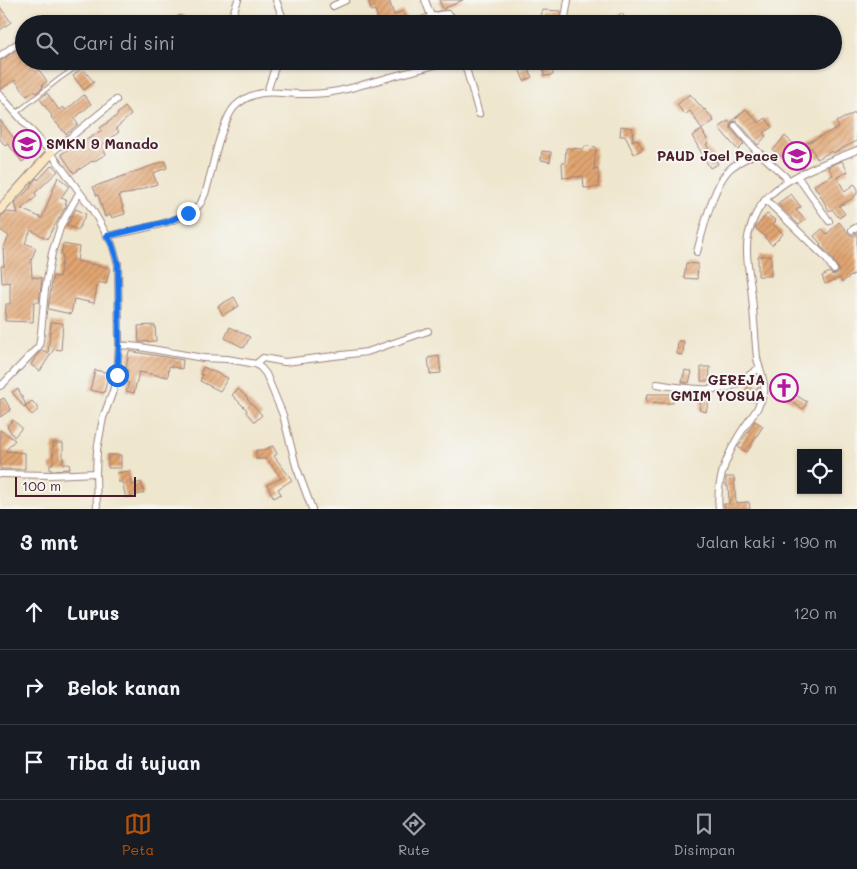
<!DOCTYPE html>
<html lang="id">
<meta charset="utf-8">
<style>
:root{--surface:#171b24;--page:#20242c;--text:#f1f3f6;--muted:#9ea1a6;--line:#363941;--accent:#b45309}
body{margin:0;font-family:Mali,sans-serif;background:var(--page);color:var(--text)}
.controls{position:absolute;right:15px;bottom:15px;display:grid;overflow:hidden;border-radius:0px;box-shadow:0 1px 4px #0004}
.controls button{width:45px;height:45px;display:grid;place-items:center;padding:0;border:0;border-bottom:1px solid var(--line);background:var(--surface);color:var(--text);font:25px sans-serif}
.scale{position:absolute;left:15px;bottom:12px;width:121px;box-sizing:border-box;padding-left:5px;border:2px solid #4a1f2b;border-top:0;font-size:14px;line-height:18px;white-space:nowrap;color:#4a1f2b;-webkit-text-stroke:4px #f6f6f2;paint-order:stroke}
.stop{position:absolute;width:15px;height:15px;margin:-11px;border:4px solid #1a73e8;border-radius:50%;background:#fff}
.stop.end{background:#1a73e8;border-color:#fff;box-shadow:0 1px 5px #0008}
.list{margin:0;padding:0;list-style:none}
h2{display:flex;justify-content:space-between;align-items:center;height:65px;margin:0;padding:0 20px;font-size:21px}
h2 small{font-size:16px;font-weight:400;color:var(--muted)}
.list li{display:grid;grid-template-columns:32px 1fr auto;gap:15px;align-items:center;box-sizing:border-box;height:75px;padding:0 20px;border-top:1px solid var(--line)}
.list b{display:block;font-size:19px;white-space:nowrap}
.list em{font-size:16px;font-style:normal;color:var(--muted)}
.icon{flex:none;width:28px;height:28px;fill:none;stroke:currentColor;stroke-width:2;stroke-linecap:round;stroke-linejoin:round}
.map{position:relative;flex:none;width:857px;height:509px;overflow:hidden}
.search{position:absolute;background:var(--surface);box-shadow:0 1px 4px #0004;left:15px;right:15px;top:15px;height:55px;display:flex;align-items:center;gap:12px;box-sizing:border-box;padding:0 18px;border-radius:28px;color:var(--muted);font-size:19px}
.sheet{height:290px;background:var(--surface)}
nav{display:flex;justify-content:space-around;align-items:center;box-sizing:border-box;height:70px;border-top:1px solid var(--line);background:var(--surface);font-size:14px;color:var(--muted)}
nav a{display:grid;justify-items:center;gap:2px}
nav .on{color:var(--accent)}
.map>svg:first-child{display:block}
.building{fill:url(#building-hatch)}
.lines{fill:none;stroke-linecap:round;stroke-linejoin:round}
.street-tunnel{stroke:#cebead;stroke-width:6;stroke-dasharray:6 3;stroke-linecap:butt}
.lane-casing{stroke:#9c827c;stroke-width:5}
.street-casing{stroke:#9c827c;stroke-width:8}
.secondary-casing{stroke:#9c827c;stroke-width:11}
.lane{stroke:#fff;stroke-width:3}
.street{stroke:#fff;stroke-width:6}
.secondary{stroke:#f9e7c3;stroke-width:9}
.route{stroke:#1a73e8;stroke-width:6}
.labels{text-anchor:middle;stroke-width:4;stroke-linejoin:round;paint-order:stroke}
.poi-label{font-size:14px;font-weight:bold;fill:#4a1f2b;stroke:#f6f6f2;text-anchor:end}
</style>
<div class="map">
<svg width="857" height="509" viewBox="0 0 857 509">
<defs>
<pattern id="building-hatch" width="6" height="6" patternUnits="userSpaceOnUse" patternTransform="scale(1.25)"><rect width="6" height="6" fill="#e2a672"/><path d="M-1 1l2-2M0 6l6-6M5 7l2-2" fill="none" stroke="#b9875e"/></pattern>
</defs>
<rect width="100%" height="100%" fill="#f6f6f2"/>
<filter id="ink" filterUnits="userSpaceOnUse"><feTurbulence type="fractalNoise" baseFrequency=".02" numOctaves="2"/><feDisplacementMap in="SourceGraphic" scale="10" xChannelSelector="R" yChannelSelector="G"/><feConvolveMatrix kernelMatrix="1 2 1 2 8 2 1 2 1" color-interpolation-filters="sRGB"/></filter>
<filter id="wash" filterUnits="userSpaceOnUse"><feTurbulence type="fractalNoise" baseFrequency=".0096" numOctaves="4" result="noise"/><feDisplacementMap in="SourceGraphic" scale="20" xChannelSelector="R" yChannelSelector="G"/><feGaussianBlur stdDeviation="1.12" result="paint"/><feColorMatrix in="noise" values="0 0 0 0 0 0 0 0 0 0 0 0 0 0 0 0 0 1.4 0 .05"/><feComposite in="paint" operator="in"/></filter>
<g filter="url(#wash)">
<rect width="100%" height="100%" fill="#efe6ce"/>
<g id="blocks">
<!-- building -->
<path class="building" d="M376,0H389L394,15L403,11L407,20L405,24H379L375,10L371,11L369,2Z
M439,0H463L443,9Z
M0,7L11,22L0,30Z
M542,10L561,11L559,22H541Z
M621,13L632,24H618L614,20Z
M24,45V61H44L36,66L47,81L42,85L43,87L36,93L34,91L27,96L15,80L0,90V61Z
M552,61L553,75L544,76L543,62Z
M527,67L532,77L524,81L520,71Z
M82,68L94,82L84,90L73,76Z
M47,93L59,110L63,107L66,110L84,95L91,104L74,119L78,124L66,134L51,117L52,116L40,99Z
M690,94L704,110L705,109L714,121L702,129L690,111L685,115L677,105Z
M125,107L131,115L116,128L119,132L101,146L106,154L93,162L92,161L74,173L61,154L76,145L77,146L102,130L100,128L118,115L117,114Z
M746,109L759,123L766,118L772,127L763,133L766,136L758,145L738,122L736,121L732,122L730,125L731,129L744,144L738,150L730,141L719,128L728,121L730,123Z
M857,112V141L833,153L832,151L817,159L811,147L794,167L773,150L785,136L798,148L800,145L801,146L839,127L836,122Z
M0,120L19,145L29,137L38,150L22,162L8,144L5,146L0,139Z
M621,126L633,128L632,141L637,139L643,149L634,154L625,136H620Z
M702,130L709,143L706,144L718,164L710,168L692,136Z
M585,146L596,147L594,170L598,169L599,187L584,188L583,176L563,178L562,163H565L566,148L584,149Z
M542,151L551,152L550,162L541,160Z
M165,161L167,168L153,173L157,184L133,192V193L119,195L125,214L112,218L111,215L105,217L98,195L97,196L93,187Z
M842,161L848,172L837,177L845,192L854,184L857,187V194L850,200L839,206L845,214L839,218L832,209L829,211L818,191H817L814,185L833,175L828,167Z
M52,165L58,171L35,193L37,196L21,209L42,218L58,177L69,186L61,198L67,200L65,204H67L47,239L31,230L25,243L36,248L31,261L32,277L42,278L39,302H34L33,322L5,321L6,304H10V282L2,283L1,266H4L3,247H4L9,236L0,230L1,216L6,212L18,213L15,203L31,187L30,186L37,178L38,180Z
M791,194L801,207L796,210L805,220L799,225L783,209L778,203Z
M76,209L86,214L78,230L67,225Z
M767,214L776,221L773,224L783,234L772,245L765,238L766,237L755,228Z
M839,222L849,234L853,236L857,233V272L842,282L840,278L825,284L822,276L830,272L832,275L836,274L839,272V269L829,254L819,245L821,244L814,236L822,229L827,234Z
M63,244L79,247L77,261L110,268L106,284L98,282L94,303L74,299L71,314L48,309L53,276L59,277L63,256L61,255Z
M758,256H771V276H758Z
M686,263L698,264L697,279L684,278Z
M234,297L239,306L223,315L218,306Z
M51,322L63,323L61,350L54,349L40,371L31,365L36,356L42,350L48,353Z
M155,325L156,341L139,342L138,326Z
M230,327L250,337L244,348L225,338Z
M678,341H684L683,355L677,354Z
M129,351L183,360L182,369L169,366L168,377L139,372L134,393L126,391L129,383L125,382L128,370L126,369Z
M439,356L441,373L430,374L428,358Z
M203,367L228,378L220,391L200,381L203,375L200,374Z
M701,367H710L709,381H701Z
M95,370L109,373L104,393L90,390Z
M685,370L692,372L689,383L682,382Z
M754,378L759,388L751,392L757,396L754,402L744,396L740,398L750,384L749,382Z
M787,378L794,394L807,402L803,409L781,396L775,384Z
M18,389L26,405L24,407L12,392Z
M238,389L248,398L247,399L262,415L255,422L246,412L247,410L232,395Z
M647,394H672L673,403H661L646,402Z
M702,394L710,396L706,412L699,410Z
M4,398L11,410L0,417V400Z
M32,401L39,409L32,415L25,407Z
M13,420L22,428L14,437L7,426Z
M755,421L763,426L747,452L738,447Z
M0,430L15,440L5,451L25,453V469H0Z
M53,443H63V464H69L70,469L50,470V464H53Z
M273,446L277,454L274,456L292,480L278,489L281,494L274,498L267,485L281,478L267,459H256V450H263Z
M108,455H121V468H108Z
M130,471L132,485L141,482L144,493L126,498L122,482H118L117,473Z
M726,477H734L736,503L749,502L750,509H725L724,504H729V501L728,486H726Z"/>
</g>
</g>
<g filter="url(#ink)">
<use href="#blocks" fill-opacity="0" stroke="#9c827c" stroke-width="1"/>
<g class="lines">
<!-- street-tunnel -->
<path class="street-tunnel" d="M15,45L24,40"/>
<defs>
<path id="lane" d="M16,113L59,79L85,61"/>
<path id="street" d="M276,0L285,24
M425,0L434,24
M333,6L346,0
M180,19L192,24
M45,24L46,23
M229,24L238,0
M410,24C417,22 442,12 447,14C452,15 453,20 454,24
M564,24L568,0
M0,56L15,45
M464,61L479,114
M267,92L277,61
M0,95L51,153L92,209L112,244L118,264L119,345L117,375L113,391L103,418L97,450L96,473L97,509
M735,126L753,147L789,180
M51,153L116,100
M797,176L829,221
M765,199L825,257L834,270
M852,230L857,227
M107,236C130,231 185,223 200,204C202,202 203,197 205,194C212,174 214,152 222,132C226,122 230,109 239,103C260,87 278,94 301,94C311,94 322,94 332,92C348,90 364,84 380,80C399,74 419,70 439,64L440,61
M697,252C703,230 714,182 731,168C739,161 750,157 758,152
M119,345L140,347L203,358L227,359L256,364L261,368L266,374L283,415L296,466L312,509
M256,364L263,358L285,362L367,352L428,331
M657,384C673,387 718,393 732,386C742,382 750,374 759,368
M0,386L3,384L39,346L41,333L45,290L52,253L61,225L79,193
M0,474L51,475L96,473
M719,509C715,479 729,450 745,426C753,415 761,405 764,392C766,382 759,368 757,358C755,338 754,317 752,297C751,282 747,266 747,251C746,231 757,206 772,193C792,174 831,161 857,150"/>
<path id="secondary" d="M0,210L51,153"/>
</defs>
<!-- lane casing -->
<use href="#lane" class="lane-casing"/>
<!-- street casing -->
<use href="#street" class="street-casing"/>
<!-- secondary casing -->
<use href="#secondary" class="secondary-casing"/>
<!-- lane -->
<use href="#lane" class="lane"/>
<!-- street -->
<use href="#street" class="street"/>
<!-- secondary -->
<use href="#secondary" class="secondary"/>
</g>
</g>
<g class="lines" filter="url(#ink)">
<!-- route -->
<path class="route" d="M117,375L119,345L118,264L112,244L107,236L167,222L188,213"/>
</g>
<!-- icons -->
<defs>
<symbol id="school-ring" viewBox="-11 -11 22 22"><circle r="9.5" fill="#f6f6f2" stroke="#b5179e" stroke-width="1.5"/><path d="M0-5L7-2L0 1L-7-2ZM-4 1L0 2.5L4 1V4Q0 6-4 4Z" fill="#b5179e"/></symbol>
<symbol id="church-ring" viewBox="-11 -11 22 22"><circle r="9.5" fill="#f6f6f2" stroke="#b5179e" stroke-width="1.5"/><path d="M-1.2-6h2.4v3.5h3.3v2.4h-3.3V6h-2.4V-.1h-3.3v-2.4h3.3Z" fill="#b5179e"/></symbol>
</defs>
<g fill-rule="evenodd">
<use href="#school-ring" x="11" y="128" width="32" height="32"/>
<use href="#school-ring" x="781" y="140" width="32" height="32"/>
<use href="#church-ring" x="768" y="372" width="32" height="32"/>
</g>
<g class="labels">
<!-- poi labels -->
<g class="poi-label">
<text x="46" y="149" text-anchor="start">SMKN 9 Manado</text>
<text x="778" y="161">PAUD Joel Peace</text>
<text x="765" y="385">GEREJA<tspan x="765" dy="16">GMIM YOSUA</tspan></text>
</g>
</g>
</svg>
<div class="controls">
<button><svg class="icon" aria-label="locate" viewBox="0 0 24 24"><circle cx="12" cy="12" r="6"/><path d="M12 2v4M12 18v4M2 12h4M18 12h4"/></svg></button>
</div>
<div class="scale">100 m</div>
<div class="stop" style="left:117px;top:375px"></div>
<div class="stop end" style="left:188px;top:213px"></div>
<div class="search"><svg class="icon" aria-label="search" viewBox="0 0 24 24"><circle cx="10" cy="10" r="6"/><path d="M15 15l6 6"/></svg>Cari di sini</div>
</div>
<section class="sheet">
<h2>3 mnt<small>Jalan kaki · 190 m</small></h2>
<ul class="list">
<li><svg class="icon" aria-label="ahead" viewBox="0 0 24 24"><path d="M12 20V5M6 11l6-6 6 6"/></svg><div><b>Lurus</b></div><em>120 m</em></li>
<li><svg class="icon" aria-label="right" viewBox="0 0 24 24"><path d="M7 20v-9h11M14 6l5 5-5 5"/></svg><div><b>Belok kanan</b></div><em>70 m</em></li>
<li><svg class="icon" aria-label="arrive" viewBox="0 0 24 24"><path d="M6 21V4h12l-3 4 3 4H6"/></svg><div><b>Tiba di tujuan</b></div></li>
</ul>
</section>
<nav>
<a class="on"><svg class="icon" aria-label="map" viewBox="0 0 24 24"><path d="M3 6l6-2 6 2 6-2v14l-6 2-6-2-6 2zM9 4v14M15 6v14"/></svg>Peta</a>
<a><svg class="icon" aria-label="directions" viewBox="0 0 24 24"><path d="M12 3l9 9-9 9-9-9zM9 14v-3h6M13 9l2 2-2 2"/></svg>Rute</a>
<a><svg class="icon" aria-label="saved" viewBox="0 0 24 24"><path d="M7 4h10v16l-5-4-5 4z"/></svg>Disimpan</a>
</nav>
